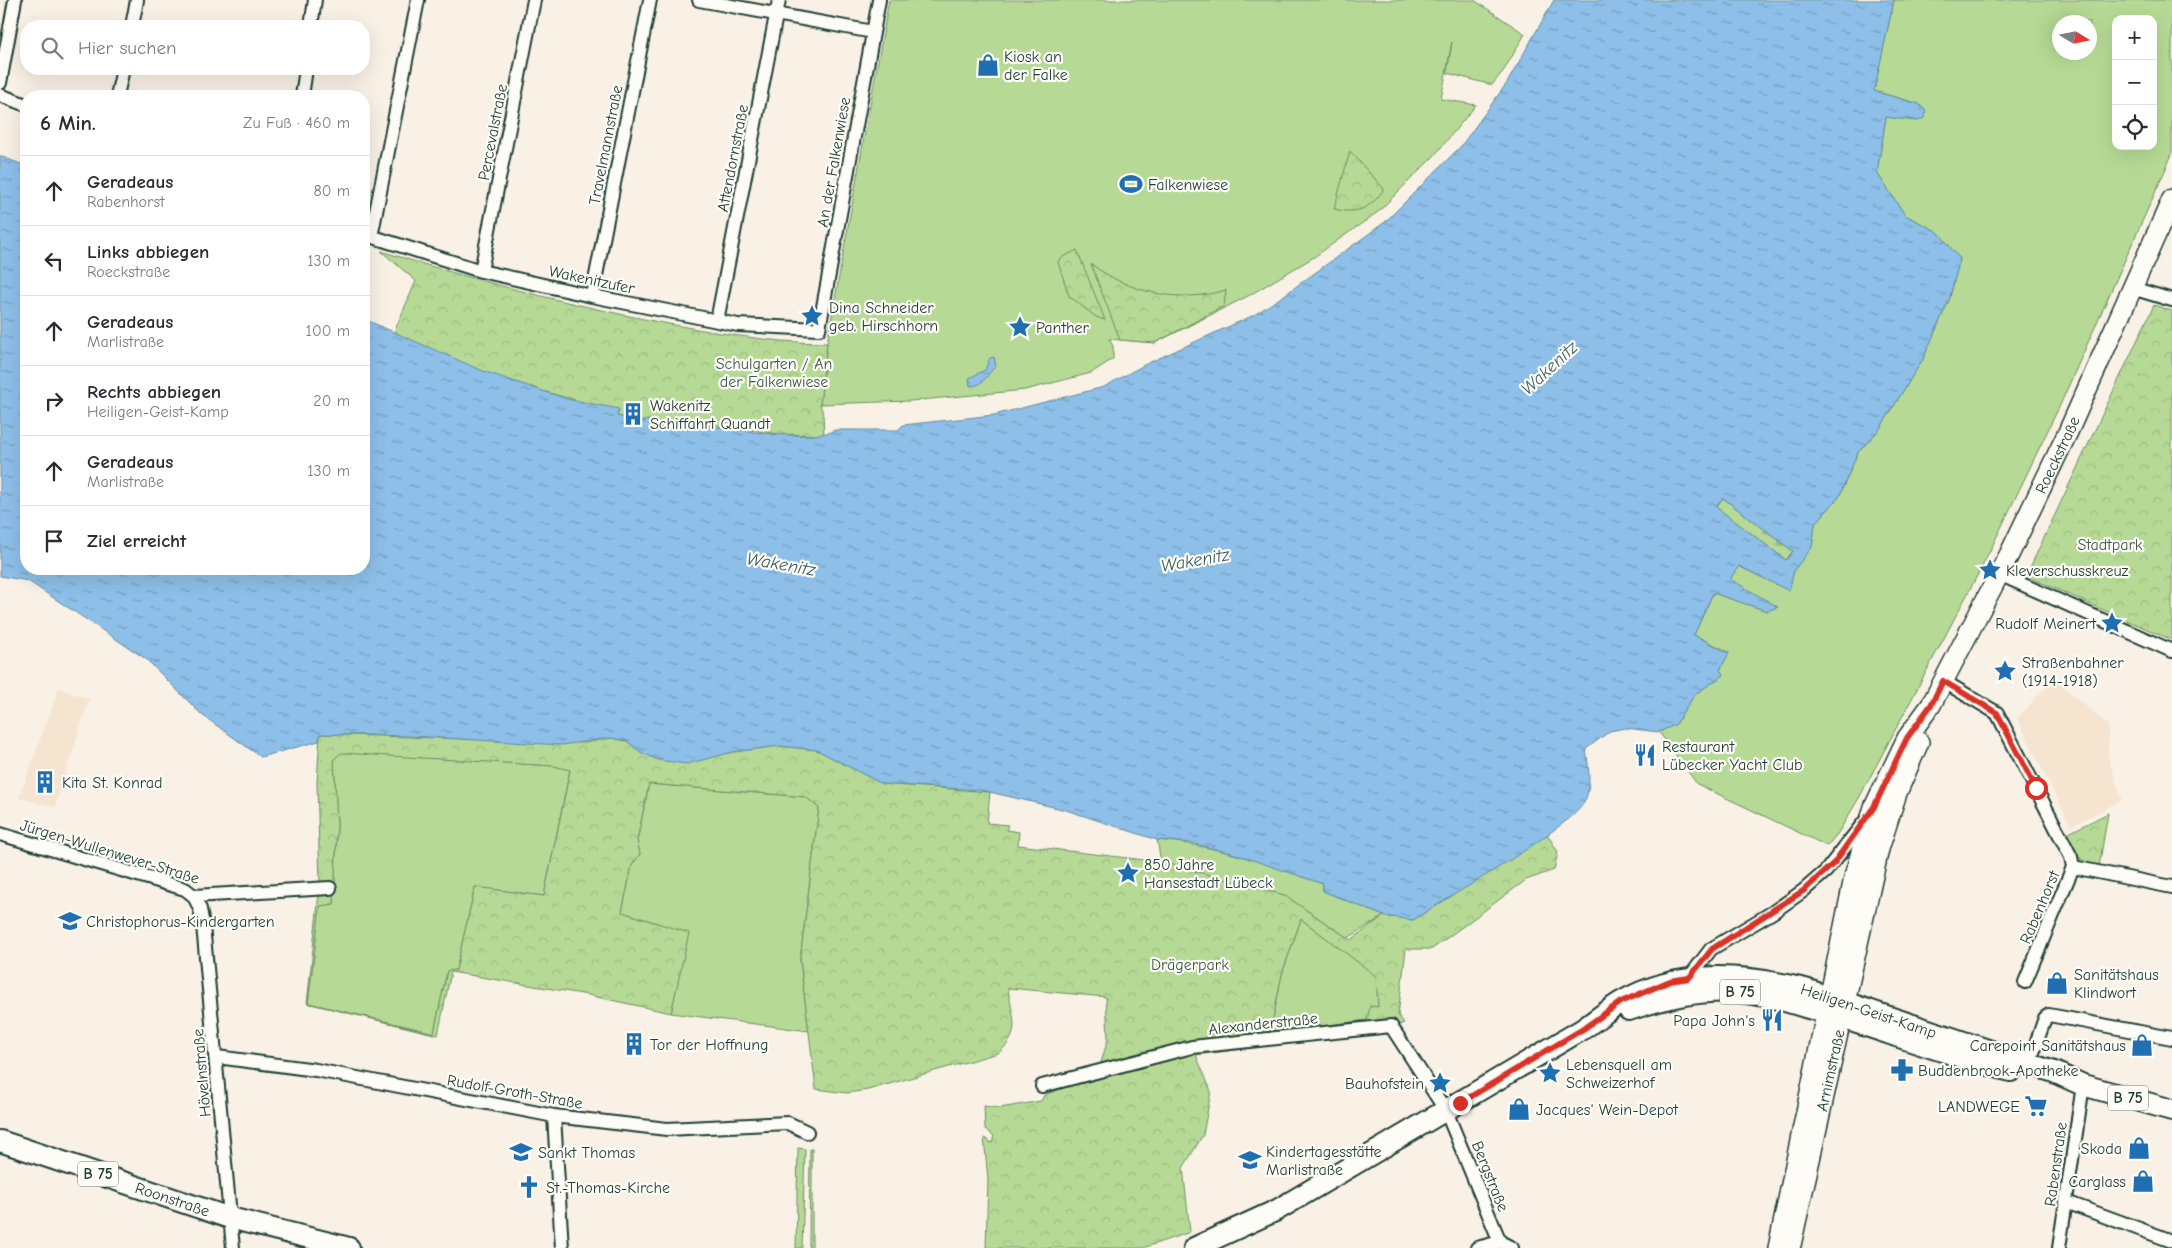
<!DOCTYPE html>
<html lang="de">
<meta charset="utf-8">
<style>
:root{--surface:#fff;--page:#f2f2f3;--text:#2b2b33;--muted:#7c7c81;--line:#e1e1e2}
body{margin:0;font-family:"Comic Neue",sans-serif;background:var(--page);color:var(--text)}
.controls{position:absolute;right:15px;top:15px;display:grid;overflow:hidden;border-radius:10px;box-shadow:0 5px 20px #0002}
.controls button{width:45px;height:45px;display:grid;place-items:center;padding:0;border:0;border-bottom:1px solid var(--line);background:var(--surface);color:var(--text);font:25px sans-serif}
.compass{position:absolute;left:2052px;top:15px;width:45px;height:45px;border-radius:50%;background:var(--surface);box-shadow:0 5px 20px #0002;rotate:100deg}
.stop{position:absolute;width:15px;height:15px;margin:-11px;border:4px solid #d93025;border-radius:50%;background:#fff}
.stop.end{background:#d93025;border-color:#fff;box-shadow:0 1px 5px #0008}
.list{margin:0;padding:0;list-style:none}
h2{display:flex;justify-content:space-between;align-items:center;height:65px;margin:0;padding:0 20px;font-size:21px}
h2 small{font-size:16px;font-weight:400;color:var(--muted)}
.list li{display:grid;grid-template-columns:32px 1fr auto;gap:15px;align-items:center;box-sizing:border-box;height:70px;padding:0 20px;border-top:1px solid var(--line)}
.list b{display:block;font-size:19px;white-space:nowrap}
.list p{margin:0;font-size:16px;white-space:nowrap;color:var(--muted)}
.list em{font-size:16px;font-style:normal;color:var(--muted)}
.icon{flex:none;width:28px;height:28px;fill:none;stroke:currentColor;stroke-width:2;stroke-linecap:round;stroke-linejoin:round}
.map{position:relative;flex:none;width:2172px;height:1248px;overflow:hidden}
.search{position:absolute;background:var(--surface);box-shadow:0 5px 20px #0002;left:20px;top:20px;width:350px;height:55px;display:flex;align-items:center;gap:12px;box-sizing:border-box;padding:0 18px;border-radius:20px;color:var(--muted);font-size:19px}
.panel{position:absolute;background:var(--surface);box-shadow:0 5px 20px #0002;left:20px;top:90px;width:350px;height:485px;border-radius:20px}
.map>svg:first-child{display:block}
.built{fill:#f5e4cf}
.green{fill:#b6da95;stroke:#6a8c64;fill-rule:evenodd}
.forest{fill:url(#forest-firs);stroke:#6a8c64}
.park{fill:url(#park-crowns);stroke:#6a8c64;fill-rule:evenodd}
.water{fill:url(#water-ripples);stroke:#618ba1;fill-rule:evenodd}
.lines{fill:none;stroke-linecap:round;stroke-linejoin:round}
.minor-casing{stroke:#1f3d34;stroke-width:16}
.secondary-casing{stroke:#1f3d34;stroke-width:22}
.primary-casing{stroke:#1f3d34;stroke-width:24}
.minor{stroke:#fdfcf7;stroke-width:12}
.secondary{stroke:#fdfcf7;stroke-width:19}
.primary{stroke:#fdfcf7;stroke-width:20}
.route{stroke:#d93025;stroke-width:6}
.labels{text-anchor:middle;stroke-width:4.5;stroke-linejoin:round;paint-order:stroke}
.shield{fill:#fdfcf7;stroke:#62766e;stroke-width:1}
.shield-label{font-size:15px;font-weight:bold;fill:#1f3d34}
.poi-label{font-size:16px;fill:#1f3d34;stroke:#fdfcf7;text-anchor:start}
.street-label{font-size:16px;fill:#1f3d34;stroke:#fdfcf7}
.park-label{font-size:16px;fill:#3d5c47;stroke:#fdfcf7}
.water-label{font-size:18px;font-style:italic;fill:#3a5e61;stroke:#fdfcf7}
</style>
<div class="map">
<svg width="2172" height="1248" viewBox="0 0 2172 1248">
<defs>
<pattern id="forest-firs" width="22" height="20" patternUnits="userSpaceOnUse" patternTransform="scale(1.25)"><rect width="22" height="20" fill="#b6da95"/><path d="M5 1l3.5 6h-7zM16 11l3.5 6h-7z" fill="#9cbc81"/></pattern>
<pattern id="park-crowns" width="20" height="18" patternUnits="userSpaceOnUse" patternTransform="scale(1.25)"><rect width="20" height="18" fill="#b6da95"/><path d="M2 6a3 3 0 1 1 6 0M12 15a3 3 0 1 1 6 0" fill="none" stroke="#9cbc81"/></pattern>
<pattern id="water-ripples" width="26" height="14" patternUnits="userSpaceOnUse" patternTransform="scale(1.25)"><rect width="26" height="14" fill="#8dbfe9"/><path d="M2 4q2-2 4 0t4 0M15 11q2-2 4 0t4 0" fill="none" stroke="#739cbe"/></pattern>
</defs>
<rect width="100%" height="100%" fill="#f9f1e5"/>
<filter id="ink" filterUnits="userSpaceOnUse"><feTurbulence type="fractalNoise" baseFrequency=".02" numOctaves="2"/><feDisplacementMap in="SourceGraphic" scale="10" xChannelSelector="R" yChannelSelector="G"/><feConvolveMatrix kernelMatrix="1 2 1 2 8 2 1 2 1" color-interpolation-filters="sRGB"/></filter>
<g filter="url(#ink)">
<!-- built -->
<path class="built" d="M2054,679L2108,725V757L2122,800L2071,826L2017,718Z
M59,688L89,699L55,807L19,798Z"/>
<!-- green -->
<path class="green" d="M889,0H1474L1525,34L1504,70L1492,85L1447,73L1452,42L1441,99L1476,105L1434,156L1378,212L1314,257L1248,296L1155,343L1109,339L1113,346V359L1091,373L1025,390L910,401L820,404L827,343Z
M1894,0H2172V154L2167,166L2060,405L1986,559L1859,798L1838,833L1827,846L1697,784L1659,732L1676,724L1695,694L1724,675L1720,670L1729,652L1694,635L1713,593L1767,611L1777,607L1730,580L1738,566L1789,590L1794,570L1812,547L1815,524L1839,497L1858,452L1879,430L1923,359L1949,300L1960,259L1938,232L1905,215L1877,173L1886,117L1917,121L1919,104L1874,91ZM2116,19H2153V146H2116ZM2060,22H2090V52H2060Z
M341,752L554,766L570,769L544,896L475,887L456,970L447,971L434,1033L308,1003L320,905L334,904L337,824L334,758Z
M649,784L806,797L819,808L800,960L809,1031L671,1013L688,933L622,912L632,865L640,854L637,841Z
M1157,840C1215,845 1269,864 1323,884V891L1384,916L1348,938L1284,895L1161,862Z
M1301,919L1377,976L1378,1008L1368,1020L1270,1033L1282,974Z
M798,1148L805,1149L802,1248H796Z
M810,1149H812V1248H809Z"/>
<!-- forest -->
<path class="forest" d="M1723,498L1793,551L1786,560L1716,507Z"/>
<!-- park -->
<path class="park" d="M1350,151L1384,189C1371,208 1358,215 1334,209Z
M1077,250L1105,320L1096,317L1069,296L1058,262L1061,258Z
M381,251C472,280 564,303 658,322C714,332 769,343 827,343L820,404L823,414L824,435L780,434L667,419L666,424L647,420L645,422L617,416L619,410C542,394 464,369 394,332L416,281Z
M1091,264C1130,293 1179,304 1226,290L1224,306L1155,343L1120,340Z
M2154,305L2172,311V640L2026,576Z
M320,734L585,743L611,738L627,741L642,753L733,752L779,746L817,750L882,784L990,792L987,823L1008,825L1006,830L1019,832L1018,845L1161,862L1262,889L1284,895L1351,940L1384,916L1413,920L1547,834L1558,852L1554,870L1526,880L1432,949H1406L1398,1015L1404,1023L1384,1031L1196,1055L1211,1091L1203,1135L1183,1168L1190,1232L1143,1248H986L988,1179L984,1138L992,1143L994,1136L985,1129L984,1106L1000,1108L1041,1101L1044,1095L1097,1076L1108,1039L1106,997L1008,988C1011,1015 1024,1033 998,1053L868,1090L847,1093L816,1089L800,960L819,808L806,797L649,784L637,840L640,854L632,865L622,912L689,933L671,1013L588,995L451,972L438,1035L307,1003L320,884L317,782ZM341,753L554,766L570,770L544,896L475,887L456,970L447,971L434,1033L308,1003L320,906L334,904L337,824L334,759ZM1301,919L1376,976L1378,1007L1370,1006L1367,1020L1270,1033L1282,974Z
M2108,813L2099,867L2083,864L2067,834Z"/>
<!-- water -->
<path class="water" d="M1554,0H1894L1874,91L1919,104L1926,111L1924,118L1917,121L1886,117L1877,173L1905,215L1938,232L1960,259L1949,300L1923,359L1879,430L1858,452L1839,497L1815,524L1812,547L1794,570L1789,591L1739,566L1730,579L1778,607L1767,611L1713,593L1694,635L1729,653L1720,670L1724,675L1695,694L1676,724L1659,732L1625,728L1610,731L1586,749C1588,764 1591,780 1587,795C1585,805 1574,815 1566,821C1518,858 1464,888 1413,920L1384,916L1323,891V884L1235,854L1191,843L1157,840L1066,810L981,790L882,784L817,750L779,746L733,752L687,764L658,760L642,753L627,741L611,738L561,745L410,736L320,734L319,741L261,757L202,715L146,659L28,581L0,576V156L26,166V569H364V319L483,371L567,399L619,409L617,416L644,422L647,420L666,424L667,419C701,424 809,445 835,430H898L903,425L994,415L1104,387L1144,365L1254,315L1283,296L1385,222L1461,146L1507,83ZM1723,498L1793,551L1786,560L1716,507Z
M994,357L996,366C987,374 983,387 970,386L969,378L985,370L990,358Z"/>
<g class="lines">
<defs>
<path id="minor" d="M699,0L873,32
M132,26L137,0
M311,26L315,0
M0,83L15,0
M0,95L26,105
M117,96L123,69
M302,96L306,69
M364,234L481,271L592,296L738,325L819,329L879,0
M371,237L418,0
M481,271L534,0
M2132,288L2172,300
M592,296L650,0
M717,321L779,0
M1999,574L2172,651
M1943,681L1997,713L2071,857L2073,867L2025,982
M0,834L185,889L194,896L330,888
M2073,867L2172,887
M194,896L200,909L203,925L233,1248
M1689,978L1711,949L1773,912L1803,891L1826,871L1866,820
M217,1057L316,1070L554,1116L667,1129L788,1123L807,1132
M2029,1064L2045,1018L2049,1015L2172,1038
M1042,1086L1192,1047L1391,1026L1446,1111L1500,1242L1512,1248
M554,1116L562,1248
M2066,1202L2172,1241
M1477,1248L1500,1242
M2059,1248L2083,1085"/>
<g id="secondary">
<path id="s1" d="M1791,1245L1879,849L1897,793L1919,742"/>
<path id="s2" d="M1778,1248L1855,873L1874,807L1907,738L1931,705L2009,555L2068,432L2172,199"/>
</g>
<g id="primary">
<path d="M1629,1010C1664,998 1700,989 1737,992C1766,994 1794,1004 1822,1012C1885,1031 1947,1055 2011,1071"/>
<path id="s3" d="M0,1141L230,1218L349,1248"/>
<path id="s4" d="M1194,1248L1277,1210L1583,1029C1596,1020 1608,1010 1621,1002C1679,968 1743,974 1805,989L2054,1072L2083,1085L2172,1110"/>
</g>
</defs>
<!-- minor casing -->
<use href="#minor" class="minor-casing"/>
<!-- secondary casing -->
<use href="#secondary" class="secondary-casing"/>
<!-- primary casing -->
<use href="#primary" class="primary-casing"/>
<!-- minor -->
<use href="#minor" class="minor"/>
<!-- secondary -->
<use href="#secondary" class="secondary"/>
<!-- primary -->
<use href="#primary" class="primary"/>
</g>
</g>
<g class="lines" filter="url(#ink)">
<!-- route -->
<path class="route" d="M1460,1103L1583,1029L1621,1002L1670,981L1689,978L1712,949L1803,891L1834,863L1874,807L1907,738L1931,705L1943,681L1997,713L2036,788"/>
</g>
<!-- icons -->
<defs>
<symbol id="shop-bare" viewBox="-9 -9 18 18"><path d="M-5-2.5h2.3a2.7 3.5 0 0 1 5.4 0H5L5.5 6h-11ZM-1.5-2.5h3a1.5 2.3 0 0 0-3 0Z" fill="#1f6fb2" stroke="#fdfcf7" stroke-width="2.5" paint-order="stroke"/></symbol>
<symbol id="stadium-bare" viewBox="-9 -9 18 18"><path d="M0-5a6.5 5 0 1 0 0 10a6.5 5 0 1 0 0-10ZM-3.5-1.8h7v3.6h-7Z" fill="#1f6fb2" stroke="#fdfcf7" stroke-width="2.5" paint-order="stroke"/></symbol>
<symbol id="sight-bare" viewBox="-9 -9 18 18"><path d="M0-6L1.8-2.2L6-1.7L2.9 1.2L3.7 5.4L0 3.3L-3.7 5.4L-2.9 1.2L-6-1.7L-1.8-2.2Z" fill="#1f6fb2" stroke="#fdfcf7" stroke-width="2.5" paint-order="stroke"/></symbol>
<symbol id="building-bare" viewBox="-9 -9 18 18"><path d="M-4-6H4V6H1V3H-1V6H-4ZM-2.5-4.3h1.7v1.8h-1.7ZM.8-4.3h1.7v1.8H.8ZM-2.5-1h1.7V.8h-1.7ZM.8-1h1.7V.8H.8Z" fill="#1f6fb2" stroke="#fdfcf7" stroke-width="2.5" paint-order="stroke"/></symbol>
<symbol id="restaurant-bare" viewBox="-9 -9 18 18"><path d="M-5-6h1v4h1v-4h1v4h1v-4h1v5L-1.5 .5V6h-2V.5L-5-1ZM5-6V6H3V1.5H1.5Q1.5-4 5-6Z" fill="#1f6fb2" stroke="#fdfcf7" stroke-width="2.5" paint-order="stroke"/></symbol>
<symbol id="school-bare" viewBox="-9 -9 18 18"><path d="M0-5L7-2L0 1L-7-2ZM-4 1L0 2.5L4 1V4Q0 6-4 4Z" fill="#1f6fb2" stroke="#fdfcf7" stroke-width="2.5" paint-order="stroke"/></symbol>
<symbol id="pharmacy-bare" viewBox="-9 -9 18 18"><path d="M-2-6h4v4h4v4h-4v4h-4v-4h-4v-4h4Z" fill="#1f6fb2" stroke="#fdfcf7" stroke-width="2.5" paint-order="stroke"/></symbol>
<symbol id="supermarket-bare" viewBox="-9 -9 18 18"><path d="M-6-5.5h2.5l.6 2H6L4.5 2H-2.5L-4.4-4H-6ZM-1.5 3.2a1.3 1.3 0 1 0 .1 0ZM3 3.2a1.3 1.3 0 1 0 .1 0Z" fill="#1f6fb2" stroke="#fdfcf7" stroke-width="2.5" paint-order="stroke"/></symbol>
<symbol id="church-bare" viewBox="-9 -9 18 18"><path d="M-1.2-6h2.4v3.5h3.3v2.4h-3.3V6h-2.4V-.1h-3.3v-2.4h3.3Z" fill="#1f6fb2" stroke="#fdfcf7" stroke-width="2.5" paint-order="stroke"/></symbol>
</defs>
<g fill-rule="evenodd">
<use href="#shop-bare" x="972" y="49" width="32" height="32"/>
<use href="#stadium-bare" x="1115" y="168" width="32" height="32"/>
<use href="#sight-bare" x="796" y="300" width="32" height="32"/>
<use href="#sight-bare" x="1004" y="311" width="32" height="32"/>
<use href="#building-bare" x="617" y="398" width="32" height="32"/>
<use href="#sight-bare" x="1974" y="554" width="32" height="32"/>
<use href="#sight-bare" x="2096" y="607" width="32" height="32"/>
<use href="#sight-bare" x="1989" y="655" width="32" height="32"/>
<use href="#restaurant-bare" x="1629" y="739" width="32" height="32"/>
<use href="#building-bare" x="29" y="766" width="32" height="32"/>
<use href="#sight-bare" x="1112" y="857" width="32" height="32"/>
<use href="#school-bare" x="54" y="905" width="32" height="32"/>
<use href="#shop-bare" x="2041" y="967" width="32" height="32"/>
<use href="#restaurant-bare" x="1756" y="1004" width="32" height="32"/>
<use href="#building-bare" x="618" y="1028" width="32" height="32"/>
<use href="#shop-bare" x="2126" y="1029" width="32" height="32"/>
<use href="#pharmacy-bare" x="1886" y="1054" width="32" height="32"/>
<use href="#sight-bare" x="1534" y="1057" width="32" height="32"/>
<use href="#sight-bare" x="1424" y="1067" width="32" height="32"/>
<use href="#supermarket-bare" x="2020" y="1090" width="32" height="32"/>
<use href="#shop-bare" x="1503" y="1093" width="32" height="32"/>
<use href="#shop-bare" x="2123" y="1132" width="32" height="32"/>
<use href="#school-bare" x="505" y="1136" width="32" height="32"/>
<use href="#school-bare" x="1234" y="1144" width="32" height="32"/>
<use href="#shop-bare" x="2127" y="1165" width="32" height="32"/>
<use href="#church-bare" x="513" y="1171" width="32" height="32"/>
</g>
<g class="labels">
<!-- shield labels -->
<g class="shield">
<rect x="1720" y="979.5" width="40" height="25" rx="4"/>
<rect x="2108" y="1085.5" width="40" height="25" rx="4"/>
<rect x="78" y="1161.5" width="40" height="25" rx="4"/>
</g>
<g class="shield-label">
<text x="1740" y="997">B 75</text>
<text x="2128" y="1103">B 75</text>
<text x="98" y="1179">B 75</text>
</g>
<!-- poi labels -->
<g class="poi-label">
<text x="1004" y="62">Kiosk an<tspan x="1004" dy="18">der Falke</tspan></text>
<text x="1148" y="190">Falkenwiese</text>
<text x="829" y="313">Dina Schneider<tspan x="829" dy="18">geb. Hirschhorn</tspan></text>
<text x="1036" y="333">Panther</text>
<text x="650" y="411">Wakenitz<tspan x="650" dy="18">Schiffahrt Quandt</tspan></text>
<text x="2006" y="576">Kleverschusskreuz</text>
<text x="2096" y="629" text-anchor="end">Rudolf Meinert</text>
<text x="2022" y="668">Straßenbahner<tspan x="2022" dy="18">(1914-1918)</tspan></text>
<text x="1662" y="752">Restaurant<tspan x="1662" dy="18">Lübecker Yacht Club</tspan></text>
<text x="62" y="788">Kita St. Konrad</text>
<text x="1144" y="870">850 Jahre<tspan x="1144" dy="18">Hansestadt Lübeck</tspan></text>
<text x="86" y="927">Christophorus-Kindergarten</text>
<text x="2074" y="980">Sanitätshaus<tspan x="2074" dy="18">Klindwort</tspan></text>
<text x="1755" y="1026" text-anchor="end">Papa John's</text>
<text x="650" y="1050">Tor der Hoffnung</text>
<text x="2126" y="1051" text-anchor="end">Carepoint Sanitätshaus</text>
<text x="1566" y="1070">Lebensquell am<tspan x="1566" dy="18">Schweizerhof</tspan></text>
<text x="1918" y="1076">Buddenbrook-Apotheke</text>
<text x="1424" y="1089" text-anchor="end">Bauhofstein</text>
<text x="2020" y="1112" text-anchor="end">LANDWEGE</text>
<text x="1536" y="1115">Jacques' Wein-Depot</text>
<text x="2122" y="1154" text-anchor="end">Skoda</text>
<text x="1266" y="1157">Kindertagesstätte<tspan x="1266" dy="18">Marlistraße</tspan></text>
<text x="538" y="1158">Sankt Thomas</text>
<text x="2126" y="1187" text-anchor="end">Carglass</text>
<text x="546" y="1193">St.-Thomas-Kirche</text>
</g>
<!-- street labels -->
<g class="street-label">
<text transform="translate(492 132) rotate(-79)" y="6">Percevalstraße</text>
<text transform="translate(605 145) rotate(-79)" y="6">Travelmannstraße</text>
<text transform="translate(732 158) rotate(-79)" y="6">Attendornstraße</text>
<text transform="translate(833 162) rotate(-80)" y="6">An der Falkenwiese</text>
<text transform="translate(592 279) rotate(12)" y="6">Wakenitzufer</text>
<text dy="6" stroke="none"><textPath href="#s2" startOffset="849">Roeckstraße</textPath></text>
<text transform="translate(110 851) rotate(17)" y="6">Jürgen-Wullenwever-Straße</text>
<text transform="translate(2039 907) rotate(-67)" y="6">Rabenhorst</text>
<text dy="6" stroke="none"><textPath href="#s4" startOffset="750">Heiligen-Geist-Kamp</textPath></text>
<text transform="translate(1263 1023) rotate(-6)" y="6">Alexanderstraße</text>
<text dy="6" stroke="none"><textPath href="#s1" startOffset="179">Arnimstraße</textPath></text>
<text transform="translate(201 1073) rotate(-95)" y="6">Hövelnstraße</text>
<text transform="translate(515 1091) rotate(10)" y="6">Rudolf-Groth-Straße</text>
<text transform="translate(2055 1164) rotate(-82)" y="6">Rabenstraße</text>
<text transform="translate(1491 1176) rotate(68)" y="6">Bergstraße</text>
<text dy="6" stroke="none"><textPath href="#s3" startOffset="182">Roonstraße</textPath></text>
</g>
<!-- park labels -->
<g class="park-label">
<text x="774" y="369">Schulgarten / An<tspan x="774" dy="18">der Falkenwiese</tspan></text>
<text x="2110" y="550">Stadtpark</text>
<text x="1190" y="970">Drägerpark</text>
</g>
<!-- water labels -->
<g class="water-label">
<text transform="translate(1549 368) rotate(-43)" y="6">Wakenitz</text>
<text transform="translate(1195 560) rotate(-10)" y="6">Wakenitz</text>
<text transform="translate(781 564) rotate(10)" y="6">Wakenitz</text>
</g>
</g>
</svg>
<div class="controls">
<button>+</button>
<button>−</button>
<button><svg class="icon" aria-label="locate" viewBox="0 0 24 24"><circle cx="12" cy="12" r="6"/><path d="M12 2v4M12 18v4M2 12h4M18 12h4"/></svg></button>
</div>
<svg class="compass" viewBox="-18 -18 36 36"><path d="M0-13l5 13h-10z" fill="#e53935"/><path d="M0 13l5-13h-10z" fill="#7c7c81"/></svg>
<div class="stop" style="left:2036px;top:788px"></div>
<div class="stop end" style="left:1460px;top:1103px"></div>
<div class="search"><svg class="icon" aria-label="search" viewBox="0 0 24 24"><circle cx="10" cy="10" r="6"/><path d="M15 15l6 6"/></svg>Hier suchen</div>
<section class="panel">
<h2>6 Min.<small>Zu Fuß · 460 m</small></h2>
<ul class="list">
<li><svg class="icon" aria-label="ahead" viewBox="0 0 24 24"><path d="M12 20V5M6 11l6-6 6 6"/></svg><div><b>Geradeaus</b><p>Rabenhorst</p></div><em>80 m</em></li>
<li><svg class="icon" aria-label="left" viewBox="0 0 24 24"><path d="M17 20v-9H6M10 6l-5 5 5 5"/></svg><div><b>Links abbiegen</b><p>Roeckstraße</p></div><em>130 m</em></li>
<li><svg class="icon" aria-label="ahead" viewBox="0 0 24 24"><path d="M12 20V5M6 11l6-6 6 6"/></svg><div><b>Geradeaus</b><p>Marlistraße</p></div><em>100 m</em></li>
<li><svg class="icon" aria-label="right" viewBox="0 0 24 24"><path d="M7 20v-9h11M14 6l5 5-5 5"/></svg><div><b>Rechts abbiegen</b><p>Heiligen-Geist-Kamp</p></div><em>20 m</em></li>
<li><svg class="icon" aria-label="ahead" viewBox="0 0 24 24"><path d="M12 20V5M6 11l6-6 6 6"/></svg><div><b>Geradeaus</b><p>Marlistraße</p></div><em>130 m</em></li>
<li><svg class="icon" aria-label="arrive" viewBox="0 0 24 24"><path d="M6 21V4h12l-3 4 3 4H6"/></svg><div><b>Ziel erreicht</b></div></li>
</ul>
</section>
</div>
